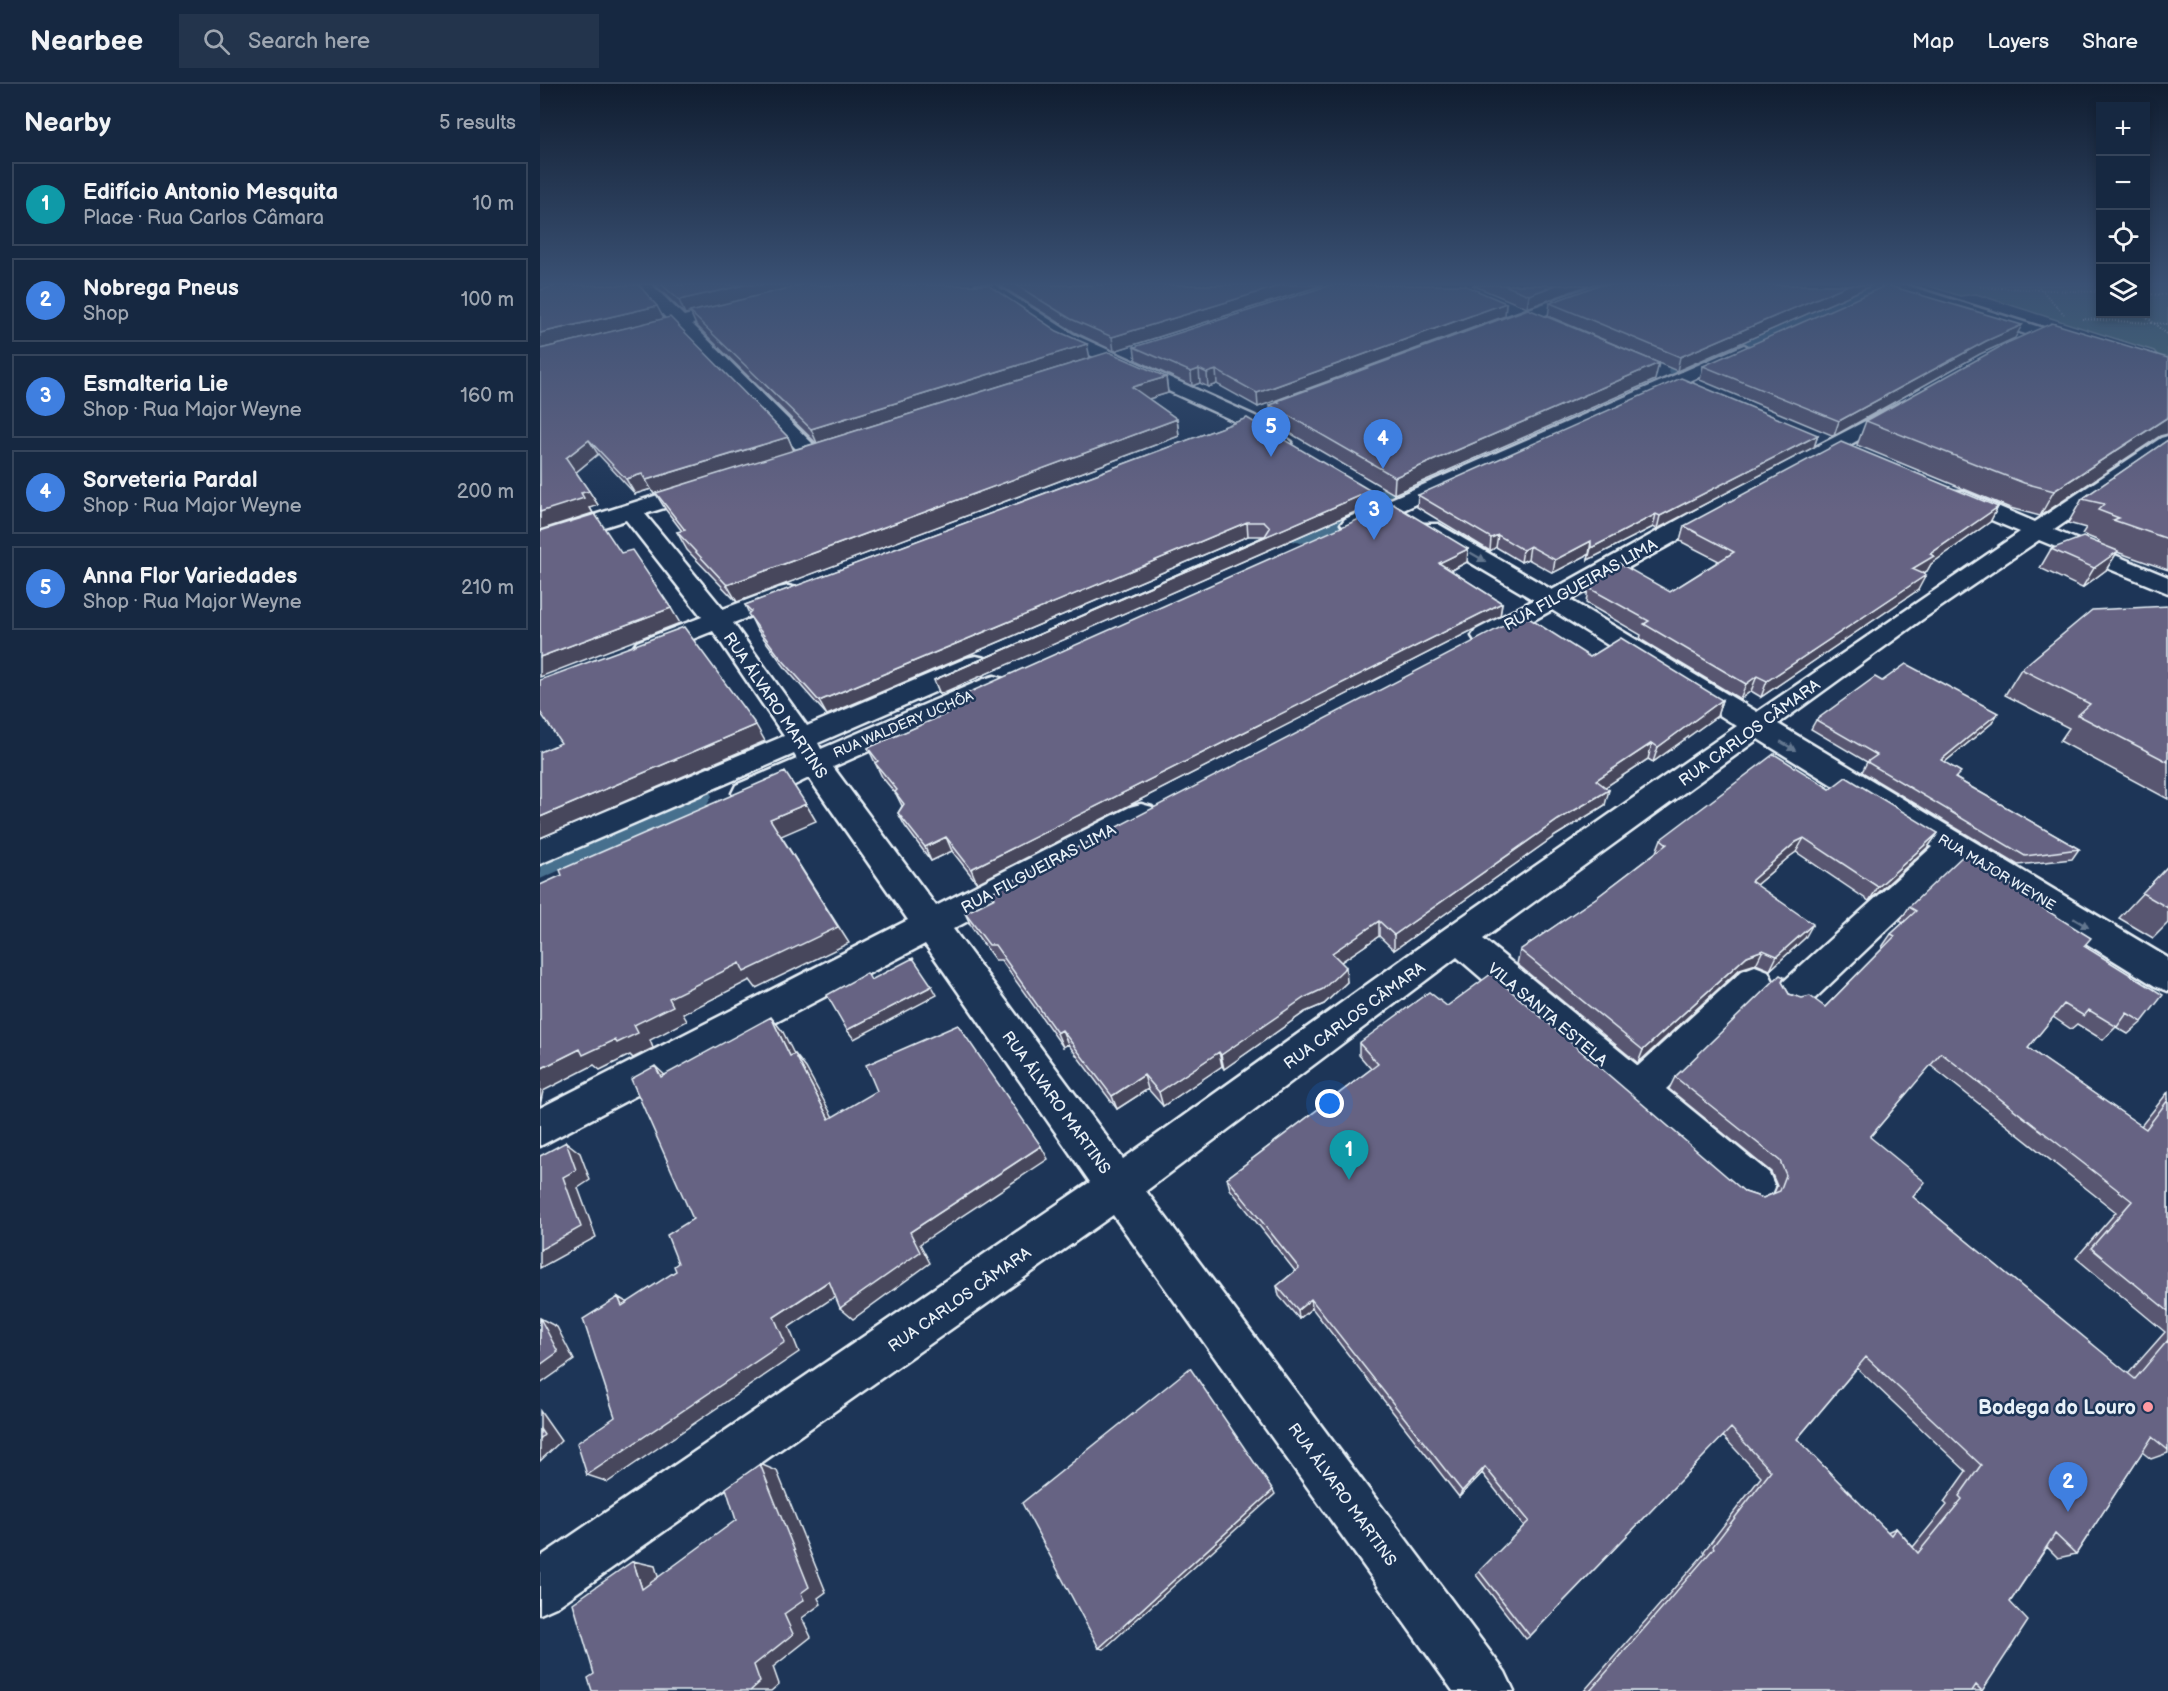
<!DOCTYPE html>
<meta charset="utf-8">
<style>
:root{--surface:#162841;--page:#23344c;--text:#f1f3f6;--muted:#9ea6b1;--line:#35445a;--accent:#ff9aa2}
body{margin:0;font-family:"Balsamiq Sans",sans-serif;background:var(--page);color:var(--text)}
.controls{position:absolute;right:18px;top:18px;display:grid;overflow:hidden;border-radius:0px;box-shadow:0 3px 9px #0003}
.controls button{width:54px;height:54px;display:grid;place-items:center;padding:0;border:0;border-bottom:2px solid var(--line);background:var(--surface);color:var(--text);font:30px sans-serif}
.you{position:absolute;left:790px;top:1020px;width:21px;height:21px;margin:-15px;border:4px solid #fff;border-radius:50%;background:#1a73e8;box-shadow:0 0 0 9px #1a73e833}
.badge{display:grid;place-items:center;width:39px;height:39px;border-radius:50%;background:var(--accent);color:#fff;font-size:20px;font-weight:700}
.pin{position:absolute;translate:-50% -50px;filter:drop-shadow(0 2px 3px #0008)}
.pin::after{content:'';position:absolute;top:32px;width:21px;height:18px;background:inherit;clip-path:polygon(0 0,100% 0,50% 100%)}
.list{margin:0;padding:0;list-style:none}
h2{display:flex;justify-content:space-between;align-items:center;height:78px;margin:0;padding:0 24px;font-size:26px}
h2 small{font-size:20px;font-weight:400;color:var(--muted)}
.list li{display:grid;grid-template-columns:39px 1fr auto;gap:18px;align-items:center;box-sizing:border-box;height:84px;margin:0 12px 12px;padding:0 12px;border:2px solid var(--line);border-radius:0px}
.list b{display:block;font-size:22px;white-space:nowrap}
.list p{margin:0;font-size:20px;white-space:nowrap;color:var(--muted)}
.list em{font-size:20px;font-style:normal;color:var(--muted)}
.icon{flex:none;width:33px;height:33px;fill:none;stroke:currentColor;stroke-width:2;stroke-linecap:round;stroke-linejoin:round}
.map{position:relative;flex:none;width:1628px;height:1607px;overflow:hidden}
header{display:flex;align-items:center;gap:36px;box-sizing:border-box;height:84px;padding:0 30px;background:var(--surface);border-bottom:2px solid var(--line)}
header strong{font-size:28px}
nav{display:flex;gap:33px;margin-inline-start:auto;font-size:21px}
.search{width:420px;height:54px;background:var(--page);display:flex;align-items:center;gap:15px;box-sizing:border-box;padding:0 21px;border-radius:0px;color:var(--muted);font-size:22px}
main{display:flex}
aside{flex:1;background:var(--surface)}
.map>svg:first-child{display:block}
.green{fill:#4e7478;stroke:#9bb2b8;stroke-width:1.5}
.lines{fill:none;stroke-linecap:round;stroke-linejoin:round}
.canal{fill:#466f8e;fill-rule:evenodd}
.minor-casing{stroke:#e8f1f8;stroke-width:5}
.path{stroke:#e8f1f8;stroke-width:2;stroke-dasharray:1 2;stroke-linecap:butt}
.minor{fill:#1d3557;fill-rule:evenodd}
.wall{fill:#585671;stroke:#e8f1f8;stroke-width:1.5;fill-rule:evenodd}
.shaded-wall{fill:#47465c;stroke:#e8f1f8;stroke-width:1.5}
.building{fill:#666483;stroke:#e8f1f8;stroke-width:1.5;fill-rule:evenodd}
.oneway{fill:#64778f}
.poi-dot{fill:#ff9aa2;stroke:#1d3557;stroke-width:2}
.labels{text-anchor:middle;stroke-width:5;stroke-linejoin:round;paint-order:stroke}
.far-street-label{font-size:14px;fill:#e8f1f8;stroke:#1d3557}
.street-label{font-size:16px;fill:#e8f1f8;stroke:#1d3557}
.near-poi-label{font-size:20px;font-weight:bold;fill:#e8f1f8;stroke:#1d3557;text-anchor:end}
</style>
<header>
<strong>Nearbee</strong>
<div class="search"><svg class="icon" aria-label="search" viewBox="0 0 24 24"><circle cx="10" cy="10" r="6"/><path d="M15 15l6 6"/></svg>Search here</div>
<nav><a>Map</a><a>Layers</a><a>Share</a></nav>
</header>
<main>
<aside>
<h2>Nearby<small>5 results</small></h2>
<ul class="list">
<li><span class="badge" style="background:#0f9aa8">1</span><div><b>Edifício Antonio Mesquita</b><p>Place · Rua Carlos Câmara</p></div><em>10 m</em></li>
<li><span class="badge" style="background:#3f7fe0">2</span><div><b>Nobrega Pneus</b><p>Shop</p></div><em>100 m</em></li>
<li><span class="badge" style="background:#3f7fe0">3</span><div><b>Esmalteria Lie</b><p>Shop · Rua Major Weyne</p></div><em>160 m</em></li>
<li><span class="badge" style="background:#3f7fe0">4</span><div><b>Sorveteria Pardal</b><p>Shop · Rua Major Weyne</p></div><em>200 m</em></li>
<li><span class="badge" style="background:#3f7fe0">5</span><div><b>Anna Flor Variedades</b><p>Shop · Rua Major Weyne</p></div><em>210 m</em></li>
</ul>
</aside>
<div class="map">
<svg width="1628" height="1607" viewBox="0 0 1628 1607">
<rect width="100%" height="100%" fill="#1d3557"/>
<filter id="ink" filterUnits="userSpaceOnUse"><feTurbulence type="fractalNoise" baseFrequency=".0167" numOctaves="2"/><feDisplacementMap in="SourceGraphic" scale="12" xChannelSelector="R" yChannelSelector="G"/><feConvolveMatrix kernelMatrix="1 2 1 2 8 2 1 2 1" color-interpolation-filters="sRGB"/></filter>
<g filter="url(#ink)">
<!-- green -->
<path class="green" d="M1386,201H1560V230H1606V201H1628V277L1621,275L1614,267L1436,210L1420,212Z"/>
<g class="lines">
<!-- canal -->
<path class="canal" d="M1317,201L1339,202L1337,206L1147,291H1131L1128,286L1131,281Z
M900,380L909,382L912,387L909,392L770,457L761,459L752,457L748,451L752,445Z
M155,700L167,703L172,712L167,721L0,795V766Z"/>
<defs>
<path id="minor" d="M95,201H112L144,232L196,219L202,220L205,224L202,228L152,240L278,365L282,369L278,373H264L136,244L92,255L86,254L83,250L86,246L128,236Z
M436,201H455L533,250L715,332L752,358L749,362H735L701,340L521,258Z
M1055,201H1078L1076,204L960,248L954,249L945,244L948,240Z
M1342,201H1366L1541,256L1544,260L1535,265L1529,264L1344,204Z
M1204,261L1213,266L1210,270L821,445H805L801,440L805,435Z
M1360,319L1367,321L1370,325L1367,329L1030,516L1217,628L1480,448L1406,417L1403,412L1406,407H1422L1495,438L1621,354L1628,352V367L1514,446L1628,493V509L1499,456L1380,537L1238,640L1628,874V907L1615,902L1417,779L1268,921L1255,925L1242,921L1237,910L1242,899L1392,763L1218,655L943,855L1098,982L1202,887L1215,882L1228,887L1233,897L1228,907L1126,1005L1229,1089L1235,1103L1229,1117L1214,1123L1199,1117L917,873L606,1107L965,1588L974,1607H913L573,1131L18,1522L0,1530V1473L550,1098L385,860L0,1062V1024L368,836L269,694C248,703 219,723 196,717L192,709L196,701L257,675L254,670L0,780V755L244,652L173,547L115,570L106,572L97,570L93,564L97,558L162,533L86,436L0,463V448L156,399H172L175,404L172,409L105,430L183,525L239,504L248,502L257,504L260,509L257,514L193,539L267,642L427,574L436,572L445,574L449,580L445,586L278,659L281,665L444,595L454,592L464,595L468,601L464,607L293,683L396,822L590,723L601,720L612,723L617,731L612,739L413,845L583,1075L906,844L1197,642L1012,526L954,558L945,560L936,558L932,552L936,546L994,516L882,450L878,445L882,440H898L1012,506L1170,418Z"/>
</defs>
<!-- minor casing -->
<use href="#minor" class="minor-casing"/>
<!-- path -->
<path class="path" d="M1497,201L1524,230
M1440,203L1557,208
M1560,203L1555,205L1560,212
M1606,210L1628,211
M1603,230L1628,251
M1542,235L1628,240"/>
<!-- minor -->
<use href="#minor" class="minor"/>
</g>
<!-- wall -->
<path class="wall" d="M115,201H262L626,293L628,309L609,315L637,335L639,352L197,518L147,466L137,448L142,447L126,426L116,410H114L111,405L95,410L58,370L36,388L58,421L50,424L53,429L0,446V265L248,353L253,366L276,359L156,241L150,228L145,230Z
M459,201H783L574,267L534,248Z
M932,201H1049L987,224Z
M1059,201H1333L1137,287L1008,232L1010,219Z
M966,219L965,232L718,323L677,300L668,303L660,299L652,302L596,276L594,263Z
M1475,254L1440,270L1294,352L1160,296L1163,282Z
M1115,296L854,410L731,338L730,321L737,319V317Z
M707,334L831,421L400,610L394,596L725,452H708L287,631L247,586L216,544L205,521Z
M1326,337L1620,352L1500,432L1470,424L1317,361Z
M1278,351L1274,363L1117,445L1113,443L1048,476L1049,470L1013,489L988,475L981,478L956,463L950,467L877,423L878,411Z
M1628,356V486L1577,468L1566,486L1542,504L1500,484L1511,465L1558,459L1559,457L1542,450L1546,444L1528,439L1542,415Z
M1458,423L1450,438L1391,480L1387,487L1382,490L1378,506L1221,613L1211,607L1200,615L1100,555L1101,551L1046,519L1049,496L1130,508L1179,477L1140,457L1144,442Z
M928,465L927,478L911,487L962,519L960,532L437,799L412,767L391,777L365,742L358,729L362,722L356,710L342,693L328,664L416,626L412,616Z
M1628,522V715L1520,657L1529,644L1465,611L1481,585Z
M1050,573L1182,616L1177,632L1113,678L1108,675L1065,703V721L1015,752L854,866L839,852L801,878L807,898L784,920L765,928L684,985L682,982L623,1022L608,1005L577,1025L528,960L523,963L461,876H455L432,844L425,829L453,815L450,809Z
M1342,597L1452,639L1405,678L1417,695L1539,765L1532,775L1478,781L1322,688L1327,678L1271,645L1276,636Z
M1290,705L1398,749L1388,763L1329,817L1256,768L1249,773L1216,801L1265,854L1230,886L1216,880L1200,885L1098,979L977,880L980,866L1056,814L1116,768L1121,755Z
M1628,782V839L1613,854L1579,834Z
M1369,823L1544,862L1602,938L1588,950L1576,943L1563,956L1537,940L1531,945L1513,933L1488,964L1601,1042L1628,1008V1369L1611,1375L1602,1368L1536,1470L1518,1474L1507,1463L1470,1518L1442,1607H1044L1165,1469L1164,1467L1221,1393L1183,1352L990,1552L986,1555L936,1491L984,1442L942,1389L919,1413L772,1224L759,1235L739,1212L737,1202L755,1187L690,1105L687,1094L831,985L819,971V959L907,922L1205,1108L1223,1114L1234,1109L1237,1102L1231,1088L1129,1005L1135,993L1242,898L1249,910L1285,923L1343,864L1342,863L1351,850L1363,839L1360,837ZM1390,981L1576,1128L1536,1174L1625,1248L1588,1290L1373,1113L1330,1053ZM1317,1284L1426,1387L1404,1418L1407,1421L1373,1463L1356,1444L1347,1448L1257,1355Z"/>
<!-- shaded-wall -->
<path class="shaded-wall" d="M0,201H22L0,207Z
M204,201H262L145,230L139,216Z
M742,201H783L574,267L572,253Z
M1016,201H1049L987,224L989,211Z
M1308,201H1333L1137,287L1140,273Z
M966,219L965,232L718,323L717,309Z
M117,222L124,235L0,265V249Z
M1482,241L1475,254L1440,270L1294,352L1299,337L1446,257Z
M547,260L550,274L277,359L271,345Z
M1119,279L1115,296L854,410L855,393Z
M659,285L660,299L652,302L651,288Z
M676,286L677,300L668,303L667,289Z
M626,293L628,309L595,319L592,303Z
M1628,333V350L1620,352L1500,432L1514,407Z
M637,335L639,352L197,518L187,501Z
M1278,351L1274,363L1117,445L1120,432Z
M248,353L254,367L114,410L106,396Z
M49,356L58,370L35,389L26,374Z
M102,390L111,405L95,410L86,395Z
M49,407L58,421L50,424L53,429L0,446V428L41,409Z
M831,407V421L400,610L394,596Z
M1458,423L1450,438L1391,480L1387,487L1365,500L1372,485L1390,470Z
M1116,430L1113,443L1048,476L1051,464Z
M707,438L708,452L287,631L279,617Z
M958,451L956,463L950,467L951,454Z
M1051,457L1049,470L1013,489L1015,476Z
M990,462L988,475L981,478L983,466Z
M928,465L927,478L898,493L899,479Z
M1578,467L1566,486L1542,504L1554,484Z
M1386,491L1378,506L1221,613L1227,597Z
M962,519L960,532L437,799L431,785Z
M131,524L140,539L0,593V573Z
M1217,592L1211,607L1200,615L1206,600Z
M1182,616L1177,632L1113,678L1118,663Z
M1458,629L1452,639L1395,686L1401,676Z
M216,641L225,657L0,754V733Z
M1112,659L1108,675L1052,712L1056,696Z
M1069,706L1065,721L1015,752L854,866V851L1018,736Z
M266,720L276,737L241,752L309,859L216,904L210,896L143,930L147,937L110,956L113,964L93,974L90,971L60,986L54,981L3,1007L0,1022V985L40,965L94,941L129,914L230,735Z
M1398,749L1388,763L1329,817L1338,803Z
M406,753L412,767L391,777L385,763Z
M1264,754L1256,768L1249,773L1204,811L1211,797L1256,758Z
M839,837V852L792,884V869Z
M1273,840L1265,854L1230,886L1237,872Z
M1223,866L1216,880L1200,885L1098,979L1103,966L1207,872Z
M806,883L807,898L784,920L765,928L684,985L681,971Z
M392,902L397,911L314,955L307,946Z
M231,933L243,948L262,986L250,972Z
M522,946L528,960L523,963L517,949Z
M679,968L682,982L623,1022L619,1008Z
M255,970L266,984L301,1048L289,1035Z
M115,982L130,996L121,993Z
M604,991L608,1005L577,1025L572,1012Z
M26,1058L40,1069L50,1096L38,1104L56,1153L0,1184V1166L23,1093Z
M501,1062L508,1075L380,1160L390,1179L313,1235L300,1224L370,1148Z
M289,1197L302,1208L249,1243L259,1268L68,1398L47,1391L234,1233Z
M78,1213L96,1224L82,1222Z
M771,1215L772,1224L759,1235L758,1226Z
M0,1234L17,1243L34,1276L0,1300Z
M0,1327L21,1357L0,1377Z
M220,1380L237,1387L286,1508L278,1514L281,1520L262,1534L271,1553L233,1583L239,1600L231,1607H210L214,1581Z
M945,1383L942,1389L919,1413L922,1407Z
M733,1406L735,1410L564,1565L559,1564Z
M93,1477L115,1482L123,1509L102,1505Z"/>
<!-- building -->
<path class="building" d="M20,201H99L117,222L0,249V206Z
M122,201H204L139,216Z
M262,201H448L517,247L547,260L271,345L150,228Z
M476,201H742L572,253L531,235Z
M790,201H924L966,219L717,309L676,286L667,289L659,285L651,288L594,263Z
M964,201H1016L989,211Z
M1059,201H1308L1140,273L1010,219Z
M1347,201L1482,241L1446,257L1299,337L1163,282Z
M988,225L1119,279L855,393L730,321L739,318L737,317Z
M130,233L248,353L106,396L102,390L86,395L49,356L26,374L49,407L41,409L44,414L0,428V265Z
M1512,239L1628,274V333L1514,407L1484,399L1326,337L1467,259Z
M569,268L626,293L592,303L637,335L187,501L137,448L145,446L116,409Z
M1141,294L1278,351L1120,432L1116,430L1051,464V457L1015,476L990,462L983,466L958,451L951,454L878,411Z
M707,334L831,407L394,596L725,452L730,444L724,438H707L279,617L239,572L208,530L211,527L205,521Z
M1628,356V455L1573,436L1579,434L1558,426L1564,420L1542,415Z
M1301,358L1458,423L1390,470L1394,472L1372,485L1386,491L1227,597L1217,592L1206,600L1104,540L1109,537L1049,504V496L1079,479L1130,508L1194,468L1144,442Z
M853,420L928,465L899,479L962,519L431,785L406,753L385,763L358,729L364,720L355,708L357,706L335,679L338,677L328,664L420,624L412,616Z
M55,430L81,469L92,466L131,524L0,573V447Z
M1543,453L1578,467L1554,484L1511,465Z
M1628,522V678L1538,631L1550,620L1481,585L1552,526Z
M984,531L1050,573L1081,554L1182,616L1118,663L1112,659L1056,696L1069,706L1018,736L854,851L839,837L792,869L806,883L783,905L764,914L681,971L679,968L619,1008L604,991L572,1012L522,946L517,949L455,861H449L425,829L455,814L450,809Z
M144,543L216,641L0,733V668L21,659L0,628V596Z
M1366,580L1458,629L1401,676L1421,688L1415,694L1539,765L1485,772L1327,678L1337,671L1276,636L1335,593L1342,597Z
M1234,670L1290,705L1306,693L1398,749L1338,803L1264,754L1256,758L1211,797L1273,840L1237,872L1223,866L1207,872L1103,966L980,866L1056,814L1127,760L1121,755Z
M245,688L266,720L230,735L298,843L204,888L200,879L129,914L133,922L94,941L98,949L77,959L75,956L43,971L40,965L0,985V801L22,791L20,786Z
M1427,768L1493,818L1551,854L1544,862L1623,911L1602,938L1587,929L1577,943L1549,926L1544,932L1524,920L1488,964L1606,1045L1628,1016V1227L1551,1164L1592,1117L1401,969L1330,1053L1385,1098L1373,1113L1595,1295L1628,1256V1366L1612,1353L1536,1470L1515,1450L1470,1518L1488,1537L1442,1607L1436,1601L1432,1607H1050L1174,1464L1173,1462L1231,1387L1191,1344L990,1552L939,1487L989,1437L945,1383L922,1407L771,1215L758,1226L737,1202L759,1184L687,1094L838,980L819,959L889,908L907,922L951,890L1205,1108L1223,1114L1240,1107L1246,1091L1240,1077L1135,993L1240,891L1244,893L1242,898L1249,910L1262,914L1270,912L1285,923L1355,852L1351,850L1376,827L1369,823ZM1326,1273L1441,1381L1419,1412L1422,1415L1378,1469L1356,1444L1351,1451L1257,1355Z
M1628,782V824L1602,809Z
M373,874L392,902L307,946L287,911L327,889L331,896Z
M231,933L250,972L255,970L289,1035L337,1007L326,981L418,941L501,1062L370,1148L380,1168L300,1224L289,1197L234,1233L245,1258L47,1391L37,1359L75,1333L43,1235L78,1213L82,1222L136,1187L134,1182L138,1179L127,1151L153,1135L91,995L115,982L121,993Z
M26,1058L36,1086L23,1093L41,1143L0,1166V1072Z
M0,1234L18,1268L0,1281Z
M650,1284L733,1406L559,1564L482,1419Z
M0,1345L4,1351L0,1355Z
M220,1380L269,1503L261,1509L264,1516L244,1530L253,1550L214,1581L220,1598L210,1607H52L48,1594L54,1590L33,1519L93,1477L102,1505L196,1436L186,1404Z"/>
<!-- one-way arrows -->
<defs><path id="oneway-solid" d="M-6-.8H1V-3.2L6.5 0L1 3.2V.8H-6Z" transform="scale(1.5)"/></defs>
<g class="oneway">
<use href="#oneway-solid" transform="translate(938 473) rotate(30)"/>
<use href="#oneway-solid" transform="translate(1248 662) rotate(31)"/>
<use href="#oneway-solid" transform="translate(1541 839) rotate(31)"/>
</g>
</g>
<!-- sky -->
<linearGradient id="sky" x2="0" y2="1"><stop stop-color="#101d30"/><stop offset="0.47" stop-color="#3a5174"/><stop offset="1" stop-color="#3a5174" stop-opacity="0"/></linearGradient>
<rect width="1628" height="426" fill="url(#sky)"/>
<!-- markers -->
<circle class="poi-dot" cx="1608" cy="1323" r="6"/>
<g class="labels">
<!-- far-street labels -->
<g class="far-street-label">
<text transform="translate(363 640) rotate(-23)" y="5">RUA WALDERY UCHÔA</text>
<text transform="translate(1457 788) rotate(31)" y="5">RUA MAJOR WEYNE</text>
</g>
<!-- street labels -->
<g class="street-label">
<text transform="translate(1040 500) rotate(-29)" y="6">RUA FILGUEIRAS LIMA</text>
<text transform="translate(236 621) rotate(56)" y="6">RUA ÁLVARO MARTINS</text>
<text transform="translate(1209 648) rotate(-36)" y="6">RUA CARLOS CÂMARA</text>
<text transform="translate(498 784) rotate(-28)" y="6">RUA FILGUEIRAS LIMA</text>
<text transform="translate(1008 930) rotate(40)" y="6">VILA SANTA ESTELA</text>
<text transform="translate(814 931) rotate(-36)" y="6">RUA CARLOS CÂMARA</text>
<text transform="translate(517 1018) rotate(54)" y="6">RUA ÁLVARO MARTINS</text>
<text transform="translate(419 1215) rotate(-35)" y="6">RUA CARLOS CÂMARA</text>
<text transform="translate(803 1410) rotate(54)" y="6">RUA ÁLVARO MARTINS</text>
</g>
<!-- near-poi labels -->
<g class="near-poi-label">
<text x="1596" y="1330">Bodega do Louro</text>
</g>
</g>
</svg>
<div class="controls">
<button>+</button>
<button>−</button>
<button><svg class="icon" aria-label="locate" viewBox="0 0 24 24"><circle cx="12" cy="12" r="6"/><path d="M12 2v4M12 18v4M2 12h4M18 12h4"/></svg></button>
<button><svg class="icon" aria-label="layers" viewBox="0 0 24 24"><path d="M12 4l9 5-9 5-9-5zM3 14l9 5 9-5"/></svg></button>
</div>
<div class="you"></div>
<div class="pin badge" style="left:809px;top:1096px;background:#0f9aa8">1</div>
<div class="pin badge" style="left:1528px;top:1428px;background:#3f7fe0">2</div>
<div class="pin badge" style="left:834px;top:456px;background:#3f7fe0">3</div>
<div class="pin badge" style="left:843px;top:385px;background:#3f7fe0">4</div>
<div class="pin badge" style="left:731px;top:373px;background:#3f7fe0">5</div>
</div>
</main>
